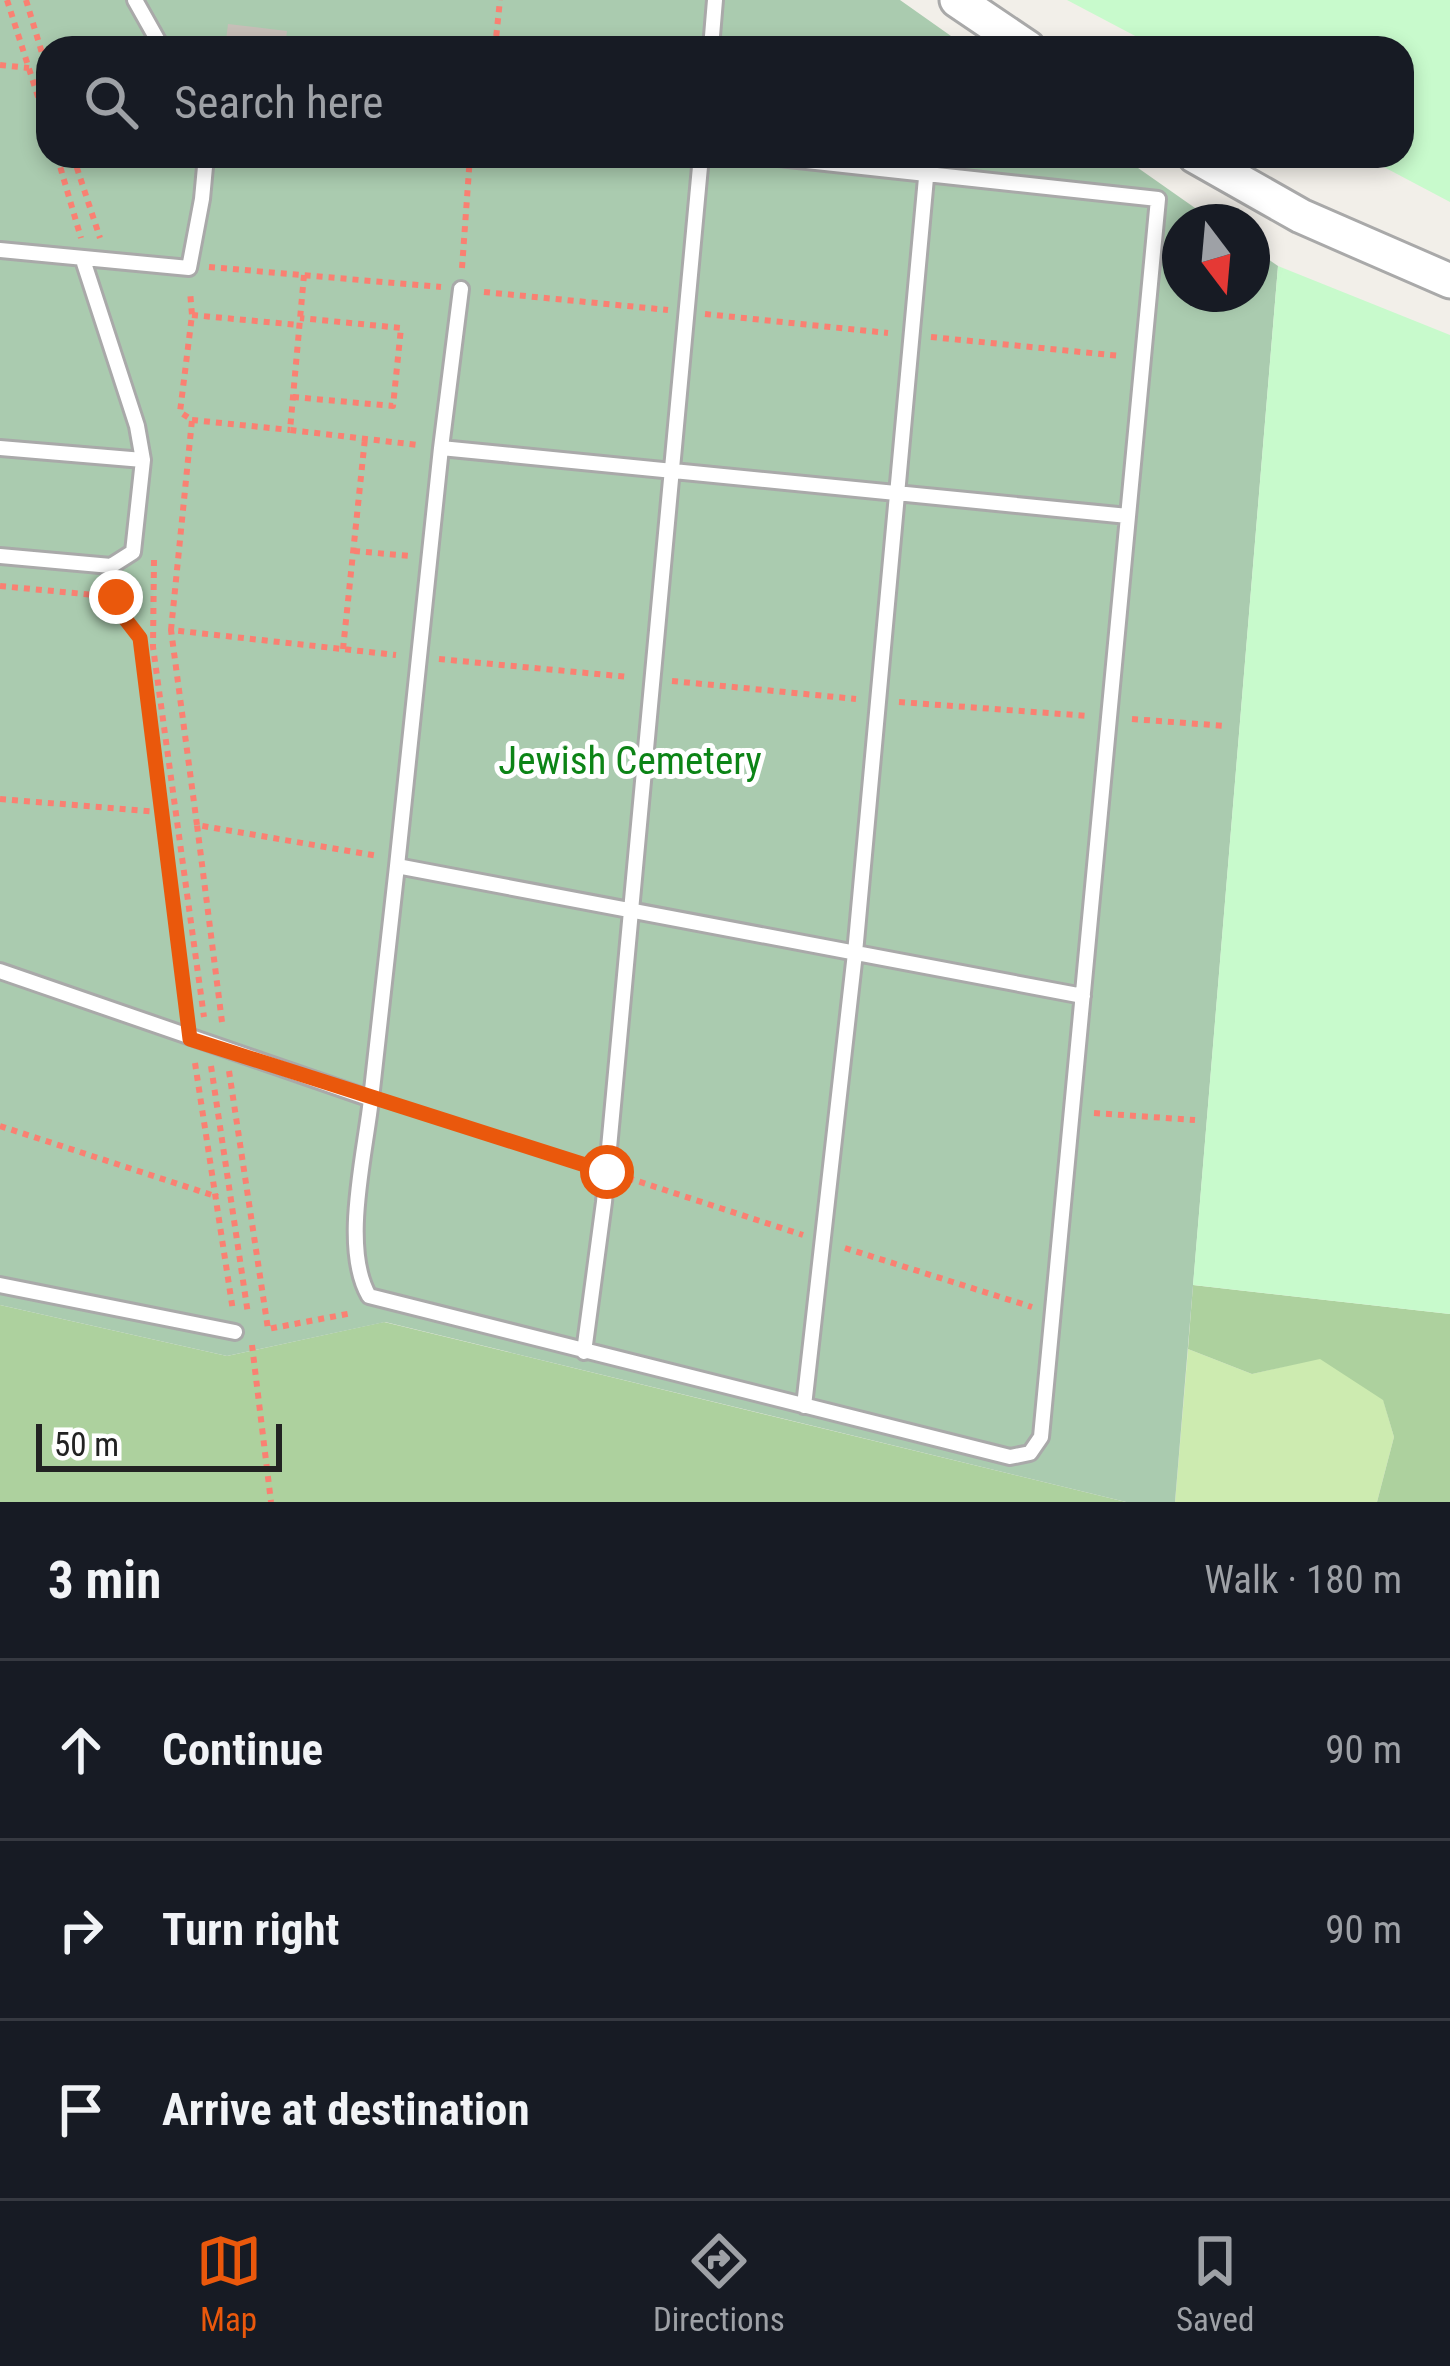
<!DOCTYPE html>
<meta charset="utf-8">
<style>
:root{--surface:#171b24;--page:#20242c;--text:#f1f3f6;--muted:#9ea1a6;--line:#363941;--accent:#ea580c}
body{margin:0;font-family:"Roboto Condensed",sans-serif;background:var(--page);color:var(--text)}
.compass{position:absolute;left:1162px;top:204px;width:108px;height:108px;border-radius:50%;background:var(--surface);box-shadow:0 6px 18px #0003;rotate:164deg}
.scale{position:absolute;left:36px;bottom:30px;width:246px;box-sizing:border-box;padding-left:12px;border:6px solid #222;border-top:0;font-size:33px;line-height:42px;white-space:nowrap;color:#222;-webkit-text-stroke:9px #fff;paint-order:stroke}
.stop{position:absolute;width:36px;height:36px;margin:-27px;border:9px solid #ea580c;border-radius:50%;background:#fff}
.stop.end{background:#ea580c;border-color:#fff;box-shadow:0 3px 12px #0008}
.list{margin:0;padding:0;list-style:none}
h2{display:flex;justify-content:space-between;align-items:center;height:156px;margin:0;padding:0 48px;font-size:51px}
h2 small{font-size:39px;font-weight:400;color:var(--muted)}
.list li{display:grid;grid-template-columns:78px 1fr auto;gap:36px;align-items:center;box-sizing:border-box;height:180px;padding:0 48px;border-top:3px solid var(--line)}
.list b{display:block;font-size:45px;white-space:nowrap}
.list em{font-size:39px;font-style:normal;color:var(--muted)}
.icon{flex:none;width:66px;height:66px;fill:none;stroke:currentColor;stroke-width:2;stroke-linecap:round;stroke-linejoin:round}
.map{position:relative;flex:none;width:1450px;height:1502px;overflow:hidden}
.search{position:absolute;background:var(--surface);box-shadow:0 6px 18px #0003;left:36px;right:36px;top:36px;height:132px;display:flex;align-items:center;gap:30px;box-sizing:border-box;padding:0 42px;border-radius:36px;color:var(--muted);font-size:45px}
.sheet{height:696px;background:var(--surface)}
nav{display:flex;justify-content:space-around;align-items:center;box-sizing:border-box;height:168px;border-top:3px solid var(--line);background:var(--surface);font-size:33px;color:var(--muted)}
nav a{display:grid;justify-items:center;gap:6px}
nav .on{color:var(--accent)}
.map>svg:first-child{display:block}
.grass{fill:#cdebb0}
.forest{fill:#add19e}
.cemetery{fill:#aacbaf}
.park{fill:#c8facc}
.building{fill:#c7bfb8}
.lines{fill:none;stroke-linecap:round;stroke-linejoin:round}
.service-casing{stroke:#a9a9a9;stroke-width:20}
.tertiary-casing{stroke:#a9a9a9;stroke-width:39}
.path{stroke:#fa8072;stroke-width:6;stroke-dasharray:6 6;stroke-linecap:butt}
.service{stroke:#fff;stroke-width:14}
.tertiary{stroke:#fff;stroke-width:33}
.route{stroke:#ea580c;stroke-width:15}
.labels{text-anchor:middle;stroke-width:10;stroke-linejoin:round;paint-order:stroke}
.park-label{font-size:39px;fill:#0c8416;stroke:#fff}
</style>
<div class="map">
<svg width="1450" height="1502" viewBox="0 0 1450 1502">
<rect width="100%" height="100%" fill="#f2efe9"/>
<!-- grass -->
<path class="grass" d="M1188,1349L1252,1374L1320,1358L1383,1399L1394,1437L1377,1502H1175Z"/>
<!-- forest -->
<path class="forest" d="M1193,1285L1450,1314V1502H1377L1394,1437L1383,1400L1320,1359L1252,1374L1188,1349Z
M0,1305L227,1356L384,1322L1126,1502H0Z"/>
<!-- cemetery -->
<path class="cemetery" d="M0,0H900L968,48H48V156H1121L1215,222H1180V294H1252V248L1278,266L1175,1502H1126L385,1322L227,1356L0,1305Z"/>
<!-- park -->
<path class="park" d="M1067,0H1450V202L1363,156H1402V48H1158Z
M1278,266L1450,335V1314L1193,1285Z"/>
<!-- building -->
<path class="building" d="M228,24L287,31L285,48H225Z"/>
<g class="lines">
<defs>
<path id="service" d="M135,0L162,48
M711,48L715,0
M0,250L189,268L202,199L206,156
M0,448L143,460
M441,448L461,289
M0,556L111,566L133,552L143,460L137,426L83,260
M397,866L441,448L1128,516
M0,971L371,1099C365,1155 341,1248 369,1296L1010,1457L1030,1453L1041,1437L1158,199L761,156
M371,1099L397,866L1083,996
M0,1285L235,1332
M584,1352L604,1202L701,156
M804,1406L855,953L928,156"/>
<path id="tertiary" d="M957,0L1028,48
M1195,156L1301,216L1450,281"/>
</defs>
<!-- service casing -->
<use href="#service" class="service-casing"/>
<!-- tertiary casing -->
<use href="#tertiary" class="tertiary-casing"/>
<!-- path -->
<path class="path" d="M7,0L48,128
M26,0L48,73
M495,48L500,0
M0,65L29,68
M57,156L81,238
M73,156L100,238
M209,267L441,287
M462,268L470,156
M304,275L290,430L418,445
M484,292L668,310
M705,314L888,333
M192,315L299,325
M931,337L1121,356
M293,397L393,406L401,328L300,318
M192,420L290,430
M354,551L410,556
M154,560L153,647L204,1017
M0,586L116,597
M117,589L116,607L140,638L187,1015
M171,630L192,420L180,412L192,315L190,291
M343,649L365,438
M439,659L629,677
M672,681L856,699
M899,702L1089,716
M1132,719L1226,726
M0,799L160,812
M197,825L171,630L396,655
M222,1022L197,825L378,856
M195,1063L233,1311
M211,1066L248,1314
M229,1071L268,1329L352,1313
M392,1106L586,1165
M1094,1113L1195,1120
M0,1126L218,1197
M628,1178L803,1235
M845,1248L1032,1307
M252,1345L271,1502"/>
<!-- service -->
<use href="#service" class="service"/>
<!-- tertiary -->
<use href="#tertiary" class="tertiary"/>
</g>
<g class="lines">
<!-- route -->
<path class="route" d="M116,597V607L140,638L190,1039L607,1172"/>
</g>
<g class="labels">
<!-- park labels -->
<g class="park-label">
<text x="630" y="774">Jewish Cemetery</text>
</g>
</g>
</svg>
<svg class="compass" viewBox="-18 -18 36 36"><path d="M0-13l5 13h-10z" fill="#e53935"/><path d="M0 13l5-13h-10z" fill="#9ea1a6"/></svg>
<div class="scale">50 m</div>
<div class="stop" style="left:607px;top:1172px"></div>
<div class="stop end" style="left:116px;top:597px"></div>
<div class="search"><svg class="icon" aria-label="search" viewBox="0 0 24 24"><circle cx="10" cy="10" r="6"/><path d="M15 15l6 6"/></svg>Search here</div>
</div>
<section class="sheet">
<h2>3 min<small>Walk · 180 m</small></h2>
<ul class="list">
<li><svg class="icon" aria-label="ahead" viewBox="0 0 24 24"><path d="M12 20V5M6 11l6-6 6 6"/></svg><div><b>Continue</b></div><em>90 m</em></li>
<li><svg class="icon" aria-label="right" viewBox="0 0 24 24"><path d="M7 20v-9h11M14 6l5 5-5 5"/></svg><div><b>Turn right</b></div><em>90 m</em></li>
<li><svg class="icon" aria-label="arrive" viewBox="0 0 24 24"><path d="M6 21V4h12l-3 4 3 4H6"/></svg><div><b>Arrive at destination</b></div></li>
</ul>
</section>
<nav>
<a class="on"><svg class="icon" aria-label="map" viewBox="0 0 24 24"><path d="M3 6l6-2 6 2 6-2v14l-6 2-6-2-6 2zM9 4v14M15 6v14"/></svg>Map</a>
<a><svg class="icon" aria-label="directions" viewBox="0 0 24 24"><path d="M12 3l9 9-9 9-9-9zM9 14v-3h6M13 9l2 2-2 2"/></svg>Directions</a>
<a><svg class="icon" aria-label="saved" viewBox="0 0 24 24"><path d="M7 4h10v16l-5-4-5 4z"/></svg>Saved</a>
</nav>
